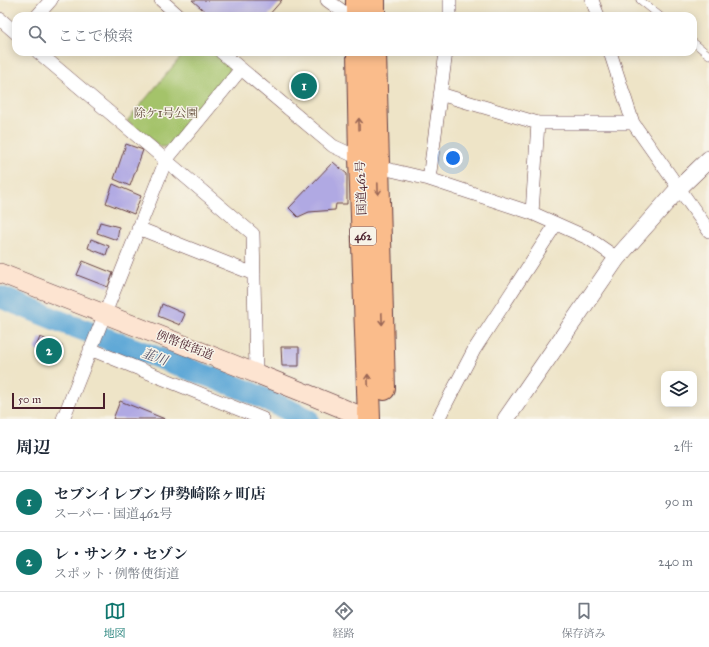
<!DOCTYPE html>
<html lang="ja">
<meta charset="utf-8">
<style>
:root{--surface:#fff;--page:#f2f2f3;--text:#1f2937;--muted:#747a83;--line:#e0e1e3;--accent:#0f766e}
body{margin:0;font-family:"IM FELL Great Primer","Noto Serif JP",serif;background:var(--page);color:var(--text)}
.controls{position:absolute;right:12px;bottom:12px;display:grid;overflow:hidden;border-radius:8px;box-shadow:0 2px 10px #0003}
.controls button{width:36px;height:36px;display:grid;place-items:center;padding:0;border:0;border-bottom:1px solid var(--line);background:var(--surface);color:var(--text);font:20px sans-serif}
.scale{position:absolute;left:12px;bottom:10px;width:93px;box-sizing:border-box;padding-left:4px;border:2px solid #4a1f2b;border-top:0;font-size:11px;line-height:14px;white-space:nowrap;color:#4a1f2b;-webkit-text-stroke:3px #f7f3e8;paint-order:stroke}
.you{position:absolute;left:453px;top:158px;width:14px;height:14px;margin:-10px;border:3px solid #fff;border-radius:50%;background:#1a73e8;box-shadow:0 0 0 6px #1a73e833}
.badge{display:grid;place-items:center;width:26px;height:26px;border-radius:50%;background:var(--accent);color:#fff;font-size:13px;font-weight:700}
.pin{position:absolute;translate:-50% -50%;border:2px solid #fff;box-shadow:0 1px 4px #0006}
.list{margin:0;padding:0;list-style:none}
h2{display:flex;justify-content:space-between;align-items:center;height:52px;margin:0;padding:0 16px;font-size:17px}
h2 small{font-size:13px;font-weight:400;color:var(--muted)}
.list li{display:grid;grid-template-columns:26px 1fr auto;gap:12px;align-items:center;box-sizing:border-box;height:60px;padding:0 16px;border-top:1px solid var(--line)}
.list b{display:block;font-size:15px;white-space:nowrap}
.list p{margin:0;font-size:13px;white-space:nowrap;color:var(--muted)}
.list em{font-size:13px;font-style:normal;color:var(--muted)}
.icon{flex:none;width:22px;height:22px;fill:none;stroke:currentColor;stroke-width:2;stroke-linecap:round;stroke-linejoin:round}
.map{position:relative;flex:none;width:709px;height:419px;overflow:hidden}
.search{position:absolute;background:var(--surface);box-shadow:0 2px 10px #0003;left:12px;right:12px;top:12px;height:44px;display:flex;align-items:center;gap:10px;box-sizing:border-box;padding:0 14px;border-radius:12px;color:var(--muted);font-size:15px}
.sheet{height:172px;background:var(--surface)}
nav{display:flex;justify-content:space-around;align-items:center;box-sizing:border-box;height:56px;border-top:1px solid var(--line);background:var(--surface);font-size:11px;color:var(--muted)}
nav a{display:grid;justify-items:center;gap:2px}
nav .on{color:var(--accent)}
.map>svg:first-child{display:block}
.green{fill:#a4c36a;stroke:#77714a}
.lines{fill:none;stroke-linecap:round;stroke-linejoin:round}
.river{stroke:#60a9d7;stroke-width:22}
.building{fill:#b0a9e3}
.service-casing{stroke:#633d42;stroke-width:8}
.minor-casing{stroke:#633d42;stroke-width:14}
.tertiary-casing{stroke:#633d42;stroke-width:18}
.secondary-casing{stroke:#633d42;stroke-width:20}
.trunk-casing{stroke:#633d42;stroke-width:24}
.service{stroke:#fff;stroke-width:7}
.minor{stroke:#fff;stroke-width:13}
.tertiary{stroke:#fff;stroke-width:17}
.secondary{stroke:#fde4d1;stroke-width:19}
.trunk{stroke:#fabc8b;stroke-width:22}
.oneway{stroke:#996656}
.labels{text-anchor:middle;stroke-width:3;stroke-linejoin:round;paint-order:stroke}
.shield{fill:#f7f3e8;stroke:#7e5f64;stroke-width:1}
.shield-label{font-size:11px;font-weight:bold;fill:#4a1f2b}
.park-label{font-size:12px;fill:#65503e;stroke:#f7f3e8}
.street-label{font-size:12px;fill:#4a1f2b;stroke:#f7f3e8}
.water-label{font-size:13px;font-style:italic;fill:#524f67;stroke:#f7f3e8}
</style>
<div class="map">
<svg width="709" height="419" viewBox="0 0 709 419">
<rect width="100%" height="100%" fill="#f7f3e8"/>
<filter id="ink" filterUnits="userSpaceOnUse"><feTurbulence type="fractalNoise" baseFrequency=".025" numOctaves="2"/><feDisplacementMap in="SourceGraphic" scale="8" xChannelSelector="R" yChannelSelector="G"/><feConvolveMatrix kernelMatrix="1 2 1 2 8 2 1 2 1" color-interpolation-filters="sRGB"/></filter>
<filter id="wash" filterUnits="userSpaceOnUse"><feTurbulence type="fractalNoise" baseFrequency=".012" numOctaves="4" result="noise"/><feDisplacementMap in="SourceGraphic" scale="16" xChannelSelector="R" yChannelSelector="G"/><feGaussianBlur stdDeviation="0.9" result="paint"/><feColorMatrix in="noise" values="0 0 0 0 0 0 0 0 0 0 0 0 0 0 0 0 0 1.4 0 .05"/><feComposite in="paint" operator="in"/></filter>
<g filter="url(#wash)">
<rect width="100%" height="100%" fill="#eee4c7"/>
<!-- green -->
<path class="green" d="M185,52H214L230,65V72L170,146L161,147L127,121Z"/>
<g class="lines">
<!-- river -->
<path class="river" d="M0,297L67,324L243,389L308,419"/>
</g>
<g id="blocks">
<!-- building -->
<path class="building" d="M192,0H282L268,16H210Z
M126,144L143,150L130,186L114,179Z
M333,162L347,174V204H336L335,210L309,212L298,217L289,208Z
M113,184L141,196L134,214L106,203Z
M100,222L119,227L117,240L97,233Z
M91,239L109,246L106,255L88,248Z
M83,261L113,273L108,287L77,275Z
M162,304L185,314L180,325L158,316Z
M40,337L62,346L55,363L39,356L41,352L35,350Z
M281,347H299V366H282Z
M120,401L165,419H113Z"/>
</g>
</g>
<g filter="url(#ink)">
<use href="#blocks" fill-opacity="0" stroke="#633d42" stroke-width="1"/>
<g class="lines">
<defs>
<path id="service" d="M640,0L660,16
M693,42L709,55"/>
<path id="minor" d="M161,0L179,16
M327,0L349,16
M450,0V16
M592,0L598,16
M37,16L51,0
M0,19L16,33
M38,52L253,234L256,372
M221,52L333,146L378,167L429,179L532,213L588,238L617,258
M610,52L633,123L709,231
M440,94L538,123H633
M429,179L446,52
M532,213L538,123
M138,228L254,274
M90,349L263,419
M63,419L166,160L241,69
M438,419L474,350L556,224"/>
<path id="tertiary" d="M506,419L617,258L680,187L709,159"/>
<path id="secondary" d="M0,273C123,322 247,368 368,419"/>
<path id="trunk" d="M357,0V16
M374,0V16
M358,52L360,158L369,419
M375,52L384,389"/>
</defs>
<!-- service casing -->
<use href="#service" class="service-casing"/>
<!-- minor casing -->
<use href="#minor" class="minor-casing"/>
<!-- tertiary casing -->
<use href="#tertiary" class="tertiary-casing"/>
<!-- secondary casing -->
<use href="#secondary" class="secondary-casing"/>
<!-- trunk casing -->
<use href="#trunk" class="trunk-casing"/>
<!-- service -->
<use href="#service" class="service"/>
<!-- minor -->
<use href="#minor" class="minor"/>
<!-- tertiary -->
<use href="#tertiary" class="tertiary"/>
<!-- secondary -->
<use href="#secondary" class="secondary"/>
<!-- trunk -->
<use href="#trunk" class="trunk"/>
</g>
<!-- one-way arrows -->
<defs><path id="oneway-shaft" d="M-6 0H5M1.5-3L5.5 0L1.5 3" fill="none" stroke-width="1.6" stroke-linecap="round" stroke-linejoin="round"/></defs>
<g class="oneway">
<use href="#oneway-shaft" transform="translate(359 124) rotate(-91)"/>
<use href="#oneway-shaft" transform="translate(378 189) rotate(88)"/>
<use href="#oneway-shaft" transform="translate(382 319) rotate(88)"/>
<use href="#oneway-shaft" transform="translate(368 380) rotate(-92)"/>
</g>
</g>
<g class="labels">
<!-- shield labels -->
<rect class="shield" x="350" y="227" width="26" height="18" rx="3"/>
<g class="shield-label">
<text x="363" y="240">462</text>
</g>
<!-- park labels -->
<g class="park-label">
<text x="166" y="117">除ケ1号公園</text>
</g>
<!-- street labels -->
<g class="street-label">
<text transform="translate(361 188) rotate(-92)" y="4">国道462号</text>
<text transform="translate(185 345) rotate(21)" y="4">例幣使街道</text>
</g>
<!-- water labels -->
<g class="water-label">
<text transform="translate(155 356) rotate(20)" y="5">韮川</text>
</g>
</g>
</svg>
<div class="controls">
<button><svg class="icon" aria-label="layers" viewBox="0 0 24 24"><path d="M12 4l9 5-9 5-9-5zM3 14l9 5 9-5"/></svg></button>
</div>
<div class="scale">50 m</div>
<div class="you"></div>
<div class="pin badge" style="left:304px;top:86px">1</div>
<div class="pin badge" style="left:49px;top:351px">2</div>
<div class="search"><svg class="icon" aria-label="search" viewBox="0 0 24 24"><circle cx="10" cy="10" r="6"/><path d="M15 15l6 6"/></svg>ここで検索</div>
</div>
<section class="sheet">
<h2>周辺<small>2件</small></h2>
<ul class="list">
<li><span class="badge">1</span><div><b>セブンイレブン 伊勢崎除ヶ町店</b><p>スーパー · 国道462号</p></div><em>90 m</em></li>
<li><span class="badge">2</span><div><b>レ・サンク・セゾン</b><p>スポット · 例幣使街道</p></div><em>240 m</em></li>
</ul>
</section>
<nav>
<a class="on"><svg class="icon" aria-label="map" viewBox="0 0 24 24"><path d="M3 6l6-2 6 2 6-2v14l-6 2-6-2-6 2zM9 4v14M15 6v14"/></svg>地図</a>
<a><svg class="icon" aria-label="directions" viewBox="0 0 24 24"><path d="M12 3l9 9-9 9-9-9zM9 14v-3h6M13 9l2 2-2 2"/></svg>経路</a>
<a><svg class="icon" aria-label="saved" viewBox="0 0 24 24"><path d="M7 4h10v16l-5-4-5 4z"/></svg>保存済み</a>
</nav>
